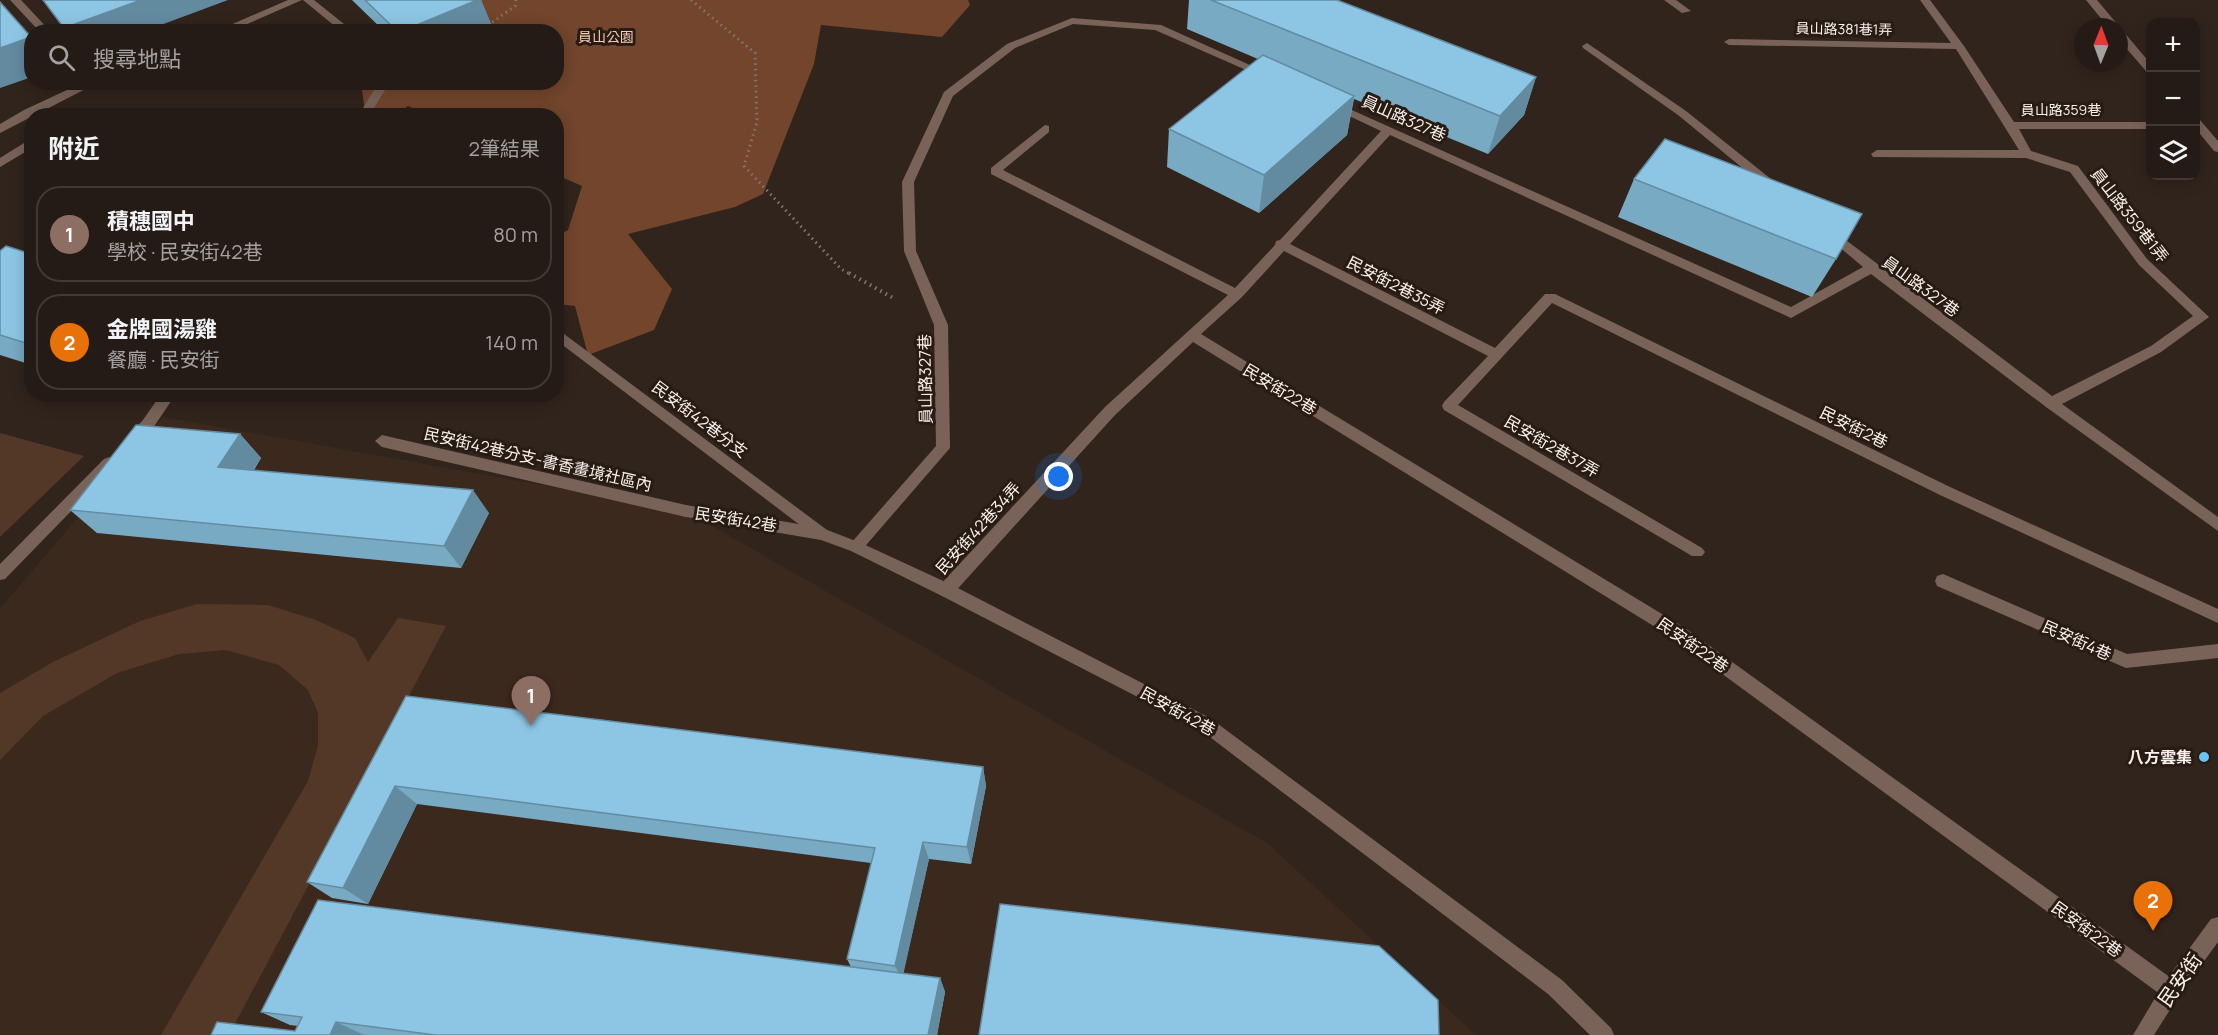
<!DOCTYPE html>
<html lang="zh-TW">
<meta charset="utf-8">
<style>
:root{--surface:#251b16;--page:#312823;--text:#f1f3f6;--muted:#a3a1a1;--line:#423935;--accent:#69c3f1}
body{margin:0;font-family:Manrope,"Noto Sans TC",sans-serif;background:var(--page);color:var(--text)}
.controls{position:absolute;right:18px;top:18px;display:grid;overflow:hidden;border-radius:12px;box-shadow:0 3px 15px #0003}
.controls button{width:54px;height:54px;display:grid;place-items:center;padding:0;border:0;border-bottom:2px solid var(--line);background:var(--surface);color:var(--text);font:30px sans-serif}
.compass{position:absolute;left:2074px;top:18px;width:54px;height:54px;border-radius:50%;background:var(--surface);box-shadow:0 3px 15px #0003;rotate:1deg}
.you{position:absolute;left:1059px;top:477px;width:21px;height:21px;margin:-15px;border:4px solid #fff;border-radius:50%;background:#1a73e8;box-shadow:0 0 0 9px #1a73e833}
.badge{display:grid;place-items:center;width:39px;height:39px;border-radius:50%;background:var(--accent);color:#fff;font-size:20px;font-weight:700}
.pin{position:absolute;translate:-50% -50px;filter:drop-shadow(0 2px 3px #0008)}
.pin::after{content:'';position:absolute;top:32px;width:21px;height:18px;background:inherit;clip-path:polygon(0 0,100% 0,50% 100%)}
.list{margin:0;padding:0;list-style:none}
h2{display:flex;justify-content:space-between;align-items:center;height:78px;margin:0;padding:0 24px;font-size:26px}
h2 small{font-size:20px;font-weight:400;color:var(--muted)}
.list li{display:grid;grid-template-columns:39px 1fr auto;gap:18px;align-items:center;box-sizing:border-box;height:96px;margin:0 12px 12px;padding:0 12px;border:2px solid var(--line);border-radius:24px}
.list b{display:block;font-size:22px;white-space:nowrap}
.list p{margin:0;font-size:20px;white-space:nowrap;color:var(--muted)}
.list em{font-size:20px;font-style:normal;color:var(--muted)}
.icon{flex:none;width:33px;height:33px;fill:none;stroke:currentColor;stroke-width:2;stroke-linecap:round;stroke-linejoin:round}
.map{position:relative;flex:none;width:2218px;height:1035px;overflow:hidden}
.search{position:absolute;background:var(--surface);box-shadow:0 3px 15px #0003;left:24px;top:24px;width:540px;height:66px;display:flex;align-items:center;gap:15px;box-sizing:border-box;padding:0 21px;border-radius:24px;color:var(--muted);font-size:22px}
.panel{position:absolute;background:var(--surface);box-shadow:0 3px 15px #0003;left:24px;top:108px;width:540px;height:294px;border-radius:24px}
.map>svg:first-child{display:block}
.built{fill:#3c291e}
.green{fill:#533727}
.forest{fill:#72452c}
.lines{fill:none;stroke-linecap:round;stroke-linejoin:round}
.path-far1{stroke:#827771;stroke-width:3;stroke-dasharray:1.5 4;stroke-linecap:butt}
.path{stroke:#827771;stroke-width:4;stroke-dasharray:1.5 4.5;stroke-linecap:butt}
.service{fill:#796358;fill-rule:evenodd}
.minor{fill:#796358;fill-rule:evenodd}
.tertiary{fill:#796358;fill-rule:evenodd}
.wall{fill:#79aac4}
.shaded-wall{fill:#638ba0}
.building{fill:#8dc6e4;stroke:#638ba0;stroke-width:1.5}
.poi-dot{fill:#69c3f1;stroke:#271b14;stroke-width:2}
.labels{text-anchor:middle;stroke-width:6;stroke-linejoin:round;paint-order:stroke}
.far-street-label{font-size:14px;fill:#fbf2ed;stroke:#271b14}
.far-park-label{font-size:14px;fill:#f8cab2;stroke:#271b14}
.street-label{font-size:16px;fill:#fbf2ed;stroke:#271b14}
.poi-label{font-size:16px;font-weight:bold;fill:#fbf2ed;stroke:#271b14;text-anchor:end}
.near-street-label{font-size:20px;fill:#fbf2ed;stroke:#271b14}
</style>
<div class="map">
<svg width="2218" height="1035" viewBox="0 0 2218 1035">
<rect width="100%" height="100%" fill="#31241d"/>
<!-- built -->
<path class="built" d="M163,417L686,511L1267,843L1476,1035H0V609Z"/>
<!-- green -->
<path class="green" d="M0,433L84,456L0,537Z
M197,604L268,605L316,620L355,638L368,662L398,618L446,626L229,1035H161L308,781L318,746V713L308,690L279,665L226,650L179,654L117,673L43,716L0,760V693L53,662L140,621Z"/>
<!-- forest -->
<path class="forest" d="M453,0H968L970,5L942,37L821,25L814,64L763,194L735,207L628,234L672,289L654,330L588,355L575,306L557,304V236L568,230L582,186L557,175L556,116L427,115L408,106L397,115H361L365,112L361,82H556V32L443,31Z"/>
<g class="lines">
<!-- path-far1 -->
<path class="path-far1" d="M691,0L755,53L757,122L744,166L841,269L852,275
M479,32L515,6L516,0"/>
<!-- path -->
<path class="path" d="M849,273L895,299"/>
<!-- service -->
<path class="service" d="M10,0H21L51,32H40Z
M288,0H302L229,32H214Z
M303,0H314L354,32H342Z
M1664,0H1676L1691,11L1682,13Z
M1920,0H1930L1964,46L2014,122H2150V129H2019L2031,151L2078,166L2147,259L2209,317L2161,352L2062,404L2218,517V531L2046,407L1871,274L1791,318L1390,135L1290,244L1495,348L1545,294H1555L1950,487L2218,609V623L1940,495L1552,303L1458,405L1702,548L1705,552L1702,556H1692L1444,410L1442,406L1444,402L1488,356L1284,251L1242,297L1201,334L1685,628L2178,983L2181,990L2178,997L2171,1000L2164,997L1673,638L1193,342L1115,415L952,595L946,597L940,595L938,590L940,585L1105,407L1228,295L991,174V168L1045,125L1049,126V132L1003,170L1235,288L1275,245L1276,241L1280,240L1381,131L1330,107L1328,105L1334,102L1791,307L1863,267L1824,234L1826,231H1834L2052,396L2151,346L2193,316L2139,265L2070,172L2026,158L1873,157L1871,154L1877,150H2019L1956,49L1729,45L1724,42L1729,39L1951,43Z
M1072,18L1161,25L1272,75L1266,78L1262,77L1155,30L1073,24L1015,48L953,96L914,182L916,251L948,325L950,448L861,551H851L848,547L851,543L936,446L934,325L904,251L902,182L944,92L1007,44Z
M1587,43L1686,111L1776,183V189H1768L1678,115L1583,48L1582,46Z
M84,82H99L0,133V124L24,110Z
M379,82H390L369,116H358Z
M32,138V148L0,167V158Z
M556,328L827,530L830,534L827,538H817L556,340Z
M161,394H176L153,428L137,443H127L125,439L143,420Z
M382,435L686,505L691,507L693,511L691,515L686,517L382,447L375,441Z
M109,457L116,463L114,467L5,579L0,580V564L104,459Z
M1943,574L2127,654L2218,644V658L2126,668L1937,586L1935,581L1937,576Z"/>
<!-- minor -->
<path class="minor" d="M686,505L822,528L861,543L952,585L1210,718L1562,980L1611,1028L1614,1035H1590L1548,994L1198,728L940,595L851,551L821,540L686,517L681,515L679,511L681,507Z
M2218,917V942L2178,997L2154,1035H2133L2164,983L2211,919Z"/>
<!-- tertiary -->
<path class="tertiary" d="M2086,0H2097L2118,25L2119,27H2108Z
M2119,30L2123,31L2150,63V72L2146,71L2119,40Z
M2196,118L2200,120L2218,141V152L2214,151L2196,129Z"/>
</g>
<!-- wall -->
<path class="wall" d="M352,0H481L491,24L473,32H385Z
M1189,0H1337L1536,77L1524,115L1488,154L1354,99L1347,135L1259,213L1167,167L1169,129L1258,59L1187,29Z
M1634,179L1836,259L1812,297L1618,217Z
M32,247V365L0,355V251L25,252Z
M240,434L261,458L254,470L489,513L461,568L97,533L70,510Z
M406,696L983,767L986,786L971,864L929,859L903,974L940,978L945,992L937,1035H367L295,1031L298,1026L290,1025L261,1012L851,967L847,959L871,863L417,804L368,904L332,898L307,882Z"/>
<!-- shaded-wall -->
<path class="shaded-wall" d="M141,0H228L142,32H67L64,28Z
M477,0H481L491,24L473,32H400Z
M31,37L32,77L0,88V48Z
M1536,77L1524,115L1488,154L1500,116Z
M1354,96L1347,135L1259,213L1264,175Z
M240,434L261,458L240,490L218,467Z
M473,490L489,513L461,568L444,546Z
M983,767L986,786L971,864L967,847Z
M395,786L417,804L368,904L343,888Z
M923,842L929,859L902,980L895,966Z
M940,978L945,992L937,1035H928Z
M336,1022L362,1034V1035H330Z"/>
<!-- building -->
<path class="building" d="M43,0H141L64,28Z
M365,0H477L400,32H398Z
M1211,0H1337L1536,77L1500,116Z
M0,2L31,37L0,48Z
M1263,55L1354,96L1264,175L1169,129Z
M1665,139L1862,214L1836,259L1634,179Z
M6,246L25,252L32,247V345L0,335V251Z
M136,425L240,434L218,467L473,490L444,546L70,510Z
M406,696L983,767L967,847L923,842L895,966L847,959L875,848L395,786L343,888L307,882Z
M318,900L940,978L928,1035H435L336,1022L330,1035H211L217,1022L295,1031L302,1017L261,1012Z
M1000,904L1379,946L1438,1000L1439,1035H979Z"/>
<!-- markers -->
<circle class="poi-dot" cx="2204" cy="757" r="6"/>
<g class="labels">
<!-- far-street labels -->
<g class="far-street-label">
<text transform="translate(1844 29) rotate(1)" y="5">員山路381巷1弄</text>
<text x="2061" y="115">員山路359巷</text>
</g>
<!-- far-park labels -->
<g class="far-park-label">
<text x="606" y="42">員山公園</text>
</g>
<!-- street labels -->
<g class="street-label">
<text transform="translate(1404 118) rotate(24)" y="6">員山路327巷</text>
<text transform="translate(2130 215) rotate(52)" y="6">員山路359巷1弄</text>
<text transform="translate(1396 285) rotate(27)" y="6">民安街2巷35弄</text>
<text transform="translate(1921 286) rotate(36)" y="6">員山路327巷</text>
<text transform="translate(925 379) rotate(-91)" y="6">員山路327巷</text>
<text transform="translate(1280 389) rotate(31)" y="6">民安街22巷</text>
<text transform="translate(700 419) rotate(37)" y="6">民安街42巷分支</text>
<text transform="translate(1854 427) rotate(26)" y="6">民安街2巷</text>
<text transform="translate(1552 446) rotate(30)" y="6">民安街2巷37弄</text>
<text transform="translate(538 459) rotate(13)" y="6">民安街42巷分支-書香畫境社區內</text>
<text transform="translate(736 519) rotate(9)" y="6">民安街42巷</text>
<text transform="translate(978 528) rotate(-48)" y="6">民安街42巷34弄</text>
<text transform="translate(2077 640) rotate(24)" y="6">民安街4巷</text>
<text transform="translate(1693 645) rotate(35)" y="6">民安街22巷</text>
<text transform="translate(1178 711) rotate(29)" y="6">民安街42巷</text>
<text transform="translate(2087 929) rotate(36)" y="6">民安街22巷</text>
</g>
<!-- poi labels -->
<g class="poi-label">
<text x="2192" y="763">八方雲集</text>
</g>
<!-- near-street labels -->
<g class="near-street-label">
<text transform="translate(2180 980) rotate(-55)" y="7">民安街</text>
</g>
</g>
</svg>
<div class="controls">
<button>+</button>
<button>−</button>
<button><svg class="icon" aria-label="layers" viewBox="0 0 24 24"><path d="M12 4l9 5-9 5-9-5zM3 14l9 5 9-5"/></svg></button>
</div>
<svg class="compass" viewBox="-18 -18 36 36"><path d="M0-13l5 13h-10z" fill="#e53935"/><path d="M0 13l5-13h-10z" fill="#a3a1a1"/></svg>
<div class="you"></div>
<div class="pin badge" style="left:531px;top:726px;background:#8d6e63">1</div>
<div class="pin badge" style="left:2153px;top:931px;background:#e8710a">2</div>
<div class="search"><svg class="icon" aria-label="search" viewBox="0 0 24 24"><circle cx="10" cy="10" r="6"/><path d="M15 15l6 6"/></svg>搜尋地點</div>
<section class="panel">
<h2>附近<small>2筆結果</small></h2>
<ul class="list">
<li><span class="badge" style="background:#8d6e63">1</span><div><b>積穗國中</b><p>學校 · 民安街42巷</p></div><em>80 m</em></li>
<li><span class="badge" style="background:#e8710a">2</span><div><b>金牌國湯雞</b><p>餐廳 · 民安街</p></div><em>140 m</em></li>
</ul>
</section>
</div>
